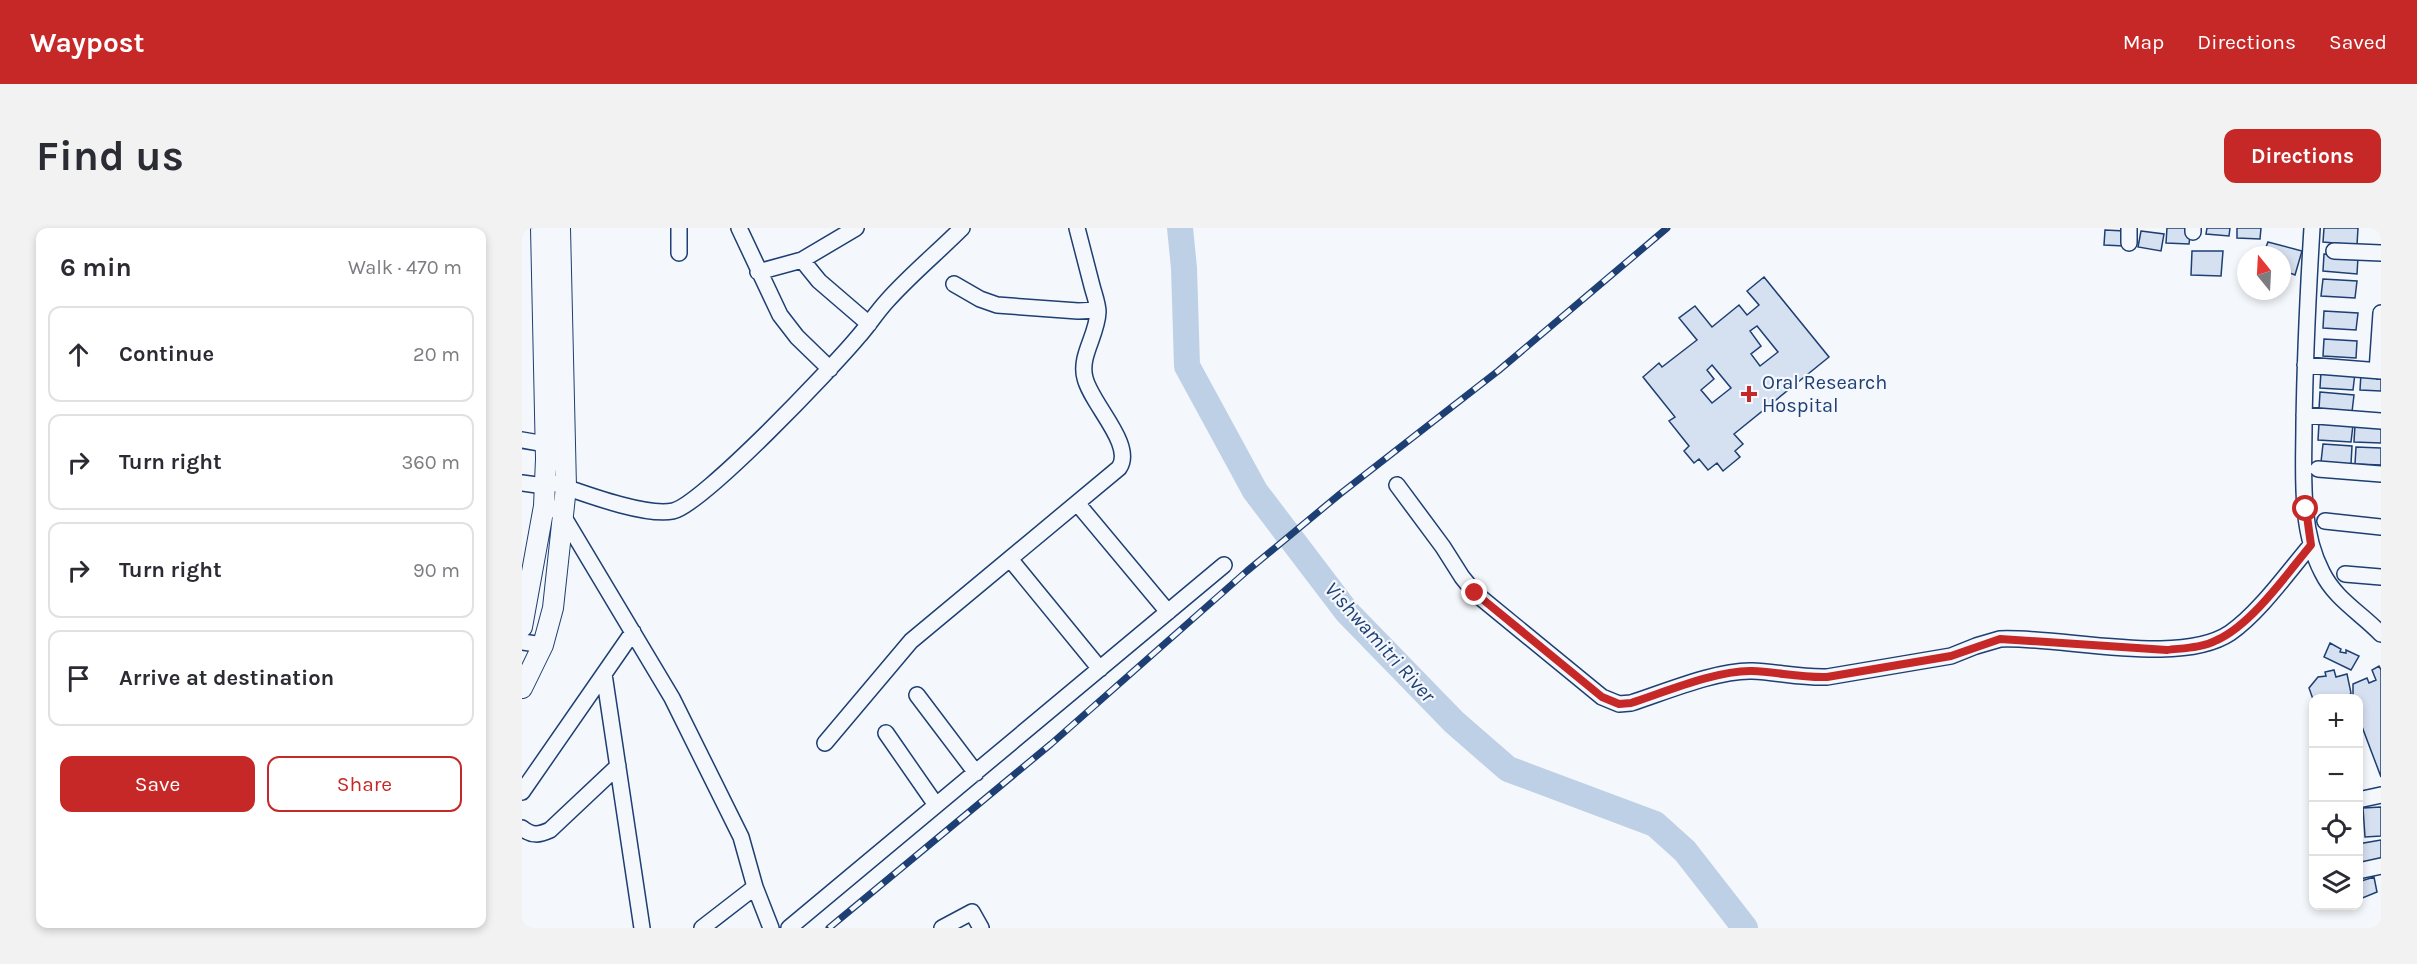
<!DOCTYPE html>
<meta charset="utf-8">
<style>
:root{--surface:#fff;--page:#f2f2f3;--text:#2b2b33;--muted:#7c7c81;--line:#e1e1e2;--accent:#c62828}
body{margin:0;font-family:Karla,sans-serif;background:var(--page);color:var(--text)}
.controls{position:absolute;right:18px;bottom:18px;display:grid;overflow:hidden;border-radius:12px;box-shadow:0 3px 9px #0003}
.controls button{width:54px;height:54px;display:grid;place-items:center;padding:0;border:0;border-bottom:2px solid var(--line);background:var(--surface);color:var(--text);font:30px sans-serif}
.compass{position:absolute;left:1715px;top:18px;width:54px;height:54px;border-radius:50%;background:var(--surface);box-shadow:0 3px 9px #0003;rotate:342deg}
.stop{position:absolute;width:18px;height:18px;margin:-14px;border:4px solid #c62828;border-radius:50%;background:#fff}
.stop.end{background:#c62828;border-color:#fff;box-shadow:0 2px 6px #0008}
.list{margin:0;padding:0;list-style:none}
h2{display:flex;justify-content:space-between;align-items:center;height:78px;margin:0;padding:0 24px;font-size:26px}
h2 small{font-size:20px;font-weight:400;color:var(--muted)}
.list li{display:grid;grid-template-columns:39px 1fr auto;gap:18px;align-items:center;box-sizing:border-box;height:96px;margin:0 12px 12px;padding:0 12px;border:2px solid var(--line);border-radius:12px}
.list b{display:block;font-size:22px;white-space:nowrap}
.list em{font-size:20px;font-style:normal;color:var(--muted)}
.actions{display:flex;gap:12px;padding:18px 24px}
.actions a{flex:1;padding:14px 0;border:2px solid var(--accent);border-radius:12px;text-align:center;font-size:21px;color:var(--accent)}
.actions .main{background:var(--accent);color:#fff}
.icon{flex:none;width:33px;height:33px;fill:none;stroke:currentColor;stroke-width:2;stroke-linecap:round;stroke-linejoin:round}
.map{position:relative;flex:none;width:1859px;height:700px;overflow:hidden;border-radius:12px}
header{display:flex;align-items:center;gap:36px;box-sizing:border-box;height:84px;padding:0 30px;background:var(--accent);color:#fff}
header strong{font-size:28px}
nav{display:flex;gap:33px;margin-inline-start:auto;font-size:21px}
.intro{display:flex;align-items:center;justify-content:space-between;box-sizing:border-box;height:144px;padding:0 36px}
h1{margin:0;font-size:42px}
.button{padding:15px 27px;border-radius:12px;background:var(--accent);color:#fff;font-size:21px;font-weight:700}
main{display:flex;gap:36px;padding:0 36px}
aside{flex:1;background:var(--surface);border-radius:12px;box-shadow:0 3px 9px #0003}
.map>svg:first-child{display:block}
.lines{fill:none;stroke-linecap:round;stroke-linejoin:round}
.river{stroke:#bed0e5;stroke-width:26}
.building{fill:#d5e0f0;stroke:#1d3f73;stroke-width:1.5;fill-rule:evenodd}
.minor-casing{stroke:#1d3f73;stroke-width:18}
.major-casing{stroke:#1d3f73;stroke-width:22}
.minor{stroke:#f4f7fb;stroke-width:15}
.major{stroke:#f4f7fb;stroke-width:20}
.rail-casing{stroke:#1d3f73;stroke-width:7}
.rail{stroke:#f4f7fb;stroke-width:4.5;stroke-dasharray:14;stroke-linecap:butt}
.route{stroke:#c62828;stroke-width:8}
.poi-dot{fill:#c62828;stroke:#f4f7fb;stroke-width:2}
.labels{text-anchor:middle;stroke-width:4.5;stroke-linejoin:round;paint-order:stroke}
.poi-label{font-size:20px;fill:#1d3f73;stroke:#f4f7fb;text-anchor:start}
.water-label{font-size:21px;font-style:italic;fill:#1d3f73;stroke:#f4f7fb}
</style>
<header>
<strong>Waypost</strong>
<nav><a>Map</a><a>Directions</a><a>Saved</a></nav>
</header>
<div class="intro"><h1>Find us</h1><a class="button">Directions</a></div>
<main>
<aside>
<h2>6 min<small>Walk · 470 m</small></h2>
<ul class="list">
<li><svg class="icon" aria-label="ahead" viewBox="0 0 24 24"><path d="M12 20V5M6 11l6-6 6 6"/></svg><div><b>Continue</b></div><em>20 m</em></li>
<li><svg class="icon" aria-label="right" viewBox="0 0 24 24"><path d="M7 20v-9h11M14 6l5 5-5 5"/></svg><div><b>Turn right</b></div><em>360 m</em></li>
<li><svg class="icon" aria-label="right" viewBox="0 0 24 24"><path d="M7 20v-9h11M14 6l5 5-5 5"/></svg><div><b>Turn right</b></div><em>90 m</em></li>
<li><svg class="icon" aria-label="arrive" viewBox="0 0 24 24"><path d="M6 21V4h12l-3 4 3 4H6"/></svg><div><b>Arrive at destination</b></div></li>
</ul>
<div class="actions"><a class="main">Save</a><a>Share</a></div>
</aside>
<div class="map">
<svg width="1859" height="700" viewBox="0 0 1859 700">
<rect width="100%" height="100%" fill="#f4f7fb"/>
<g class="lines">
<!-- river -->
<path class="river" d="M658,0L662,40L665,138L733,263L825,384L932,494L986,541L1133,596L1163,623L1223,700"/>
</g>
<!-- building -->
<path class="building" d="M1645,0H1669L1667,16L1644,15Z
M1685,0H1708L1707,8L1684,6Z
M1715,0H1739L1738,11L1715,10Z
M1802,0H1836L1835,17L1801,14Z
M1583,2L1603,3L1602,18L1582,17Z
M1619,3L1642,6L1639,23L1616,19Z
M1746,14L1780,23L1773,47L1760,42V27H1741Z
M1670,23H1701L1699,48L1669,47Z
M1802,26L1836,29L1835,46L1801,43Z
M1242,49L1307,129L1212,206L1221,216L1213,223L1218,229L1201,243L1195,235L1186,242L1177,231L1172,235L1162,223L1167,218L1147,193L1153,189L1121,149L1137,135L1140,139L1175,112L1157,90L1173,78L1190,99L1217,77L1225,87L1237,77L1225,63ZM1235,98L1256,124L1238,138L1229,126L1239,118L1228,103ZM1190,137L1209,160L1190,175L1179,162L1192,151L1185,142Z
M1801,51L1835,53L1833,70L1799,68Z
M1802,83L1836,85L1834,102L1801,100Z
M1802,111L1835,113L1834,130L1801,128Z
M1799,143L1833,145L1831,162L1798,160Z
M1839,145L1859,146V163L1838,162Z
M1798,164L1832,167L1830,184L1797,181Z
M1797,195L1831,197L1829,214L1796,212Z
M1833,197L1859,198V215L1832,214Z
M1801,216L1830,218L1829,236L1799,234Z
M1834,219L1859,220V237L1833,236Z
M1808,415L1819,421L1818,424L1824,425V422L1837,428L1829,442L1802,429Z
M1857,438L1859,442V549L1836,488V470H1831V456L1845,450L1847,455L1854,452L1850,442Z
M1812,442L1814,449L1825,446L1829,465L1826,470H1792V474L1787,460L1796,449L1804,448L1803,444Z
M1859,579V608L1843,609L1841,580Z
M1859,612V630L1836,637V616Z
M1852,649L1855,664L1838,671L1836,654Z"/>
<g class="lines">
<defs>
<path id="minor" d="M157,0V25
M217,0L258,87L275,109L308,141
M1790,0C1786,65 1783,130 1782,196C1782,244 1777,300 1800,344C1813,371 1839,385 1859,406
M1671,4V0
M1607,15V0
M1812,23L1859,25
M280,32L297,53L347,96
M236,44L280,32L334,0
M432,56L458,71L475,77L556,83L576,82
M1783,137L1859,143
M1855,143L1859,85
M1782,187L1859,193
M0,212L23,216
M1796,241L1859,246
M23,252C53,262 121,289 151,283C180,277 311,139 336,109C346,98 354,85 365,73C388,47 415,25 440,0
M0,255L22,258
M875,257L921,319L940,349L953,365L1080,469L1097,476L1109,475C1143,464 1195,442 1230,443C1255,444 1280,450 1305,449L1429,428L1454,418L1478,411C1540,408 1657,439 1708,405C1737,385 1766,344 1789,317
M22,275L40,286L150,470L219,609L233,659L180,700
M555,275L646,384
M1803,293L1859,299
M488,331L578,441
M1823,346L1859,349
M0,414L21,417
M82,446L120,700
M395,467L454,545
M364,505L414,577
M303,515L389,413L597,240C613,217 569,176 563,150C557,128 575,108 576,84C576,76 572,66 570,58C565,38 560,19 555,0
M0,564L111,404
M1836,572L1859,567
M0,600C10,608 17,607 28,602L96,538
M1836,643L1859,638
M233,659L249,700
M267,700L702,337
M420,700L450,684L459,700"/>
<path id="major" d="M0,399L22,278L24,231L19,0
M0,460L21,417L31,380L44,259L38,0"/>
</defs>
<!-- minor casing -->
<use href="#minor" class="minor-casing"/>
<!-- major casing -->
<use href="#major" class="major-casing"/>
<!-- minor -->
<use href="#minor" class="minor"/>
<!-- major -->
<use href="#major" class="major"/>
<defs>
<path id="rail" d="M307,700L529,516L725,343L818,266L976,143L1145,0"/>
</defs>
<!-- rail casing -->
<use href="#rail" class="rail-casing"/>
<!-- rail -->
<use href="#rail" class="rail"/>
</g>
<g class="lines">
<!-- route -->
<path class="route" d="M953,365L1080,469L1097,476L1109,475C1143,464 1195,442 1230,443C1255,444 1280,450 1305,449L1429,428L1478,411L1645,422C1661,420 1680,420 1695,412C1730,396 1764,347 1789,317L1784,281"/>
</g>
<!-- markers -->
<path class="poi-dot" d="M1224 157h6v6h6v6h-6v6h-6v-6h-6v-6h6z"/>
<g class="labels">
<!-- poi labels -->
<g class="poi-label">
<text x="1240" y="161">Oral Research<tspan x="1240" dy="23">Hospital</tspan></text>
</g>
<!-- water labels -->
<g class="water-label">
<text transform="translate(858 414) rotate(48)" y="7">Vishwamitri River</text>
</g>
</g>
</svg>
<div class="controls">
<button>+</button>
<button>−</button>
<button><svg class="icon" aria-label="locate" viewBox="0 0 24 24"><circle cx="12" cy="12" r="6"/><path d="M12 2v4M12 18v4M2 12h4M18 12h4"/></svg></button>
<button><svg class="icon" aria-label="layers" viewBox="0 0 24 24"><path d="M12 4l9 5-9 5-9-5zM3 14l9 5 9-5"/></svg></button>
</div>
<svg class="compass" viewBox="-18 -18 36 36"><path d="M0-13l5 13h-10z" fill="#e53935"/><path d="M0 13l5-13h-10z" fill="#7c7c81"/></svg>
<div class="stop" style="left:1784px;top:281px"></div>
<div class="stop end" style="left:953px;top:365px"></div>
</div>
</main>
